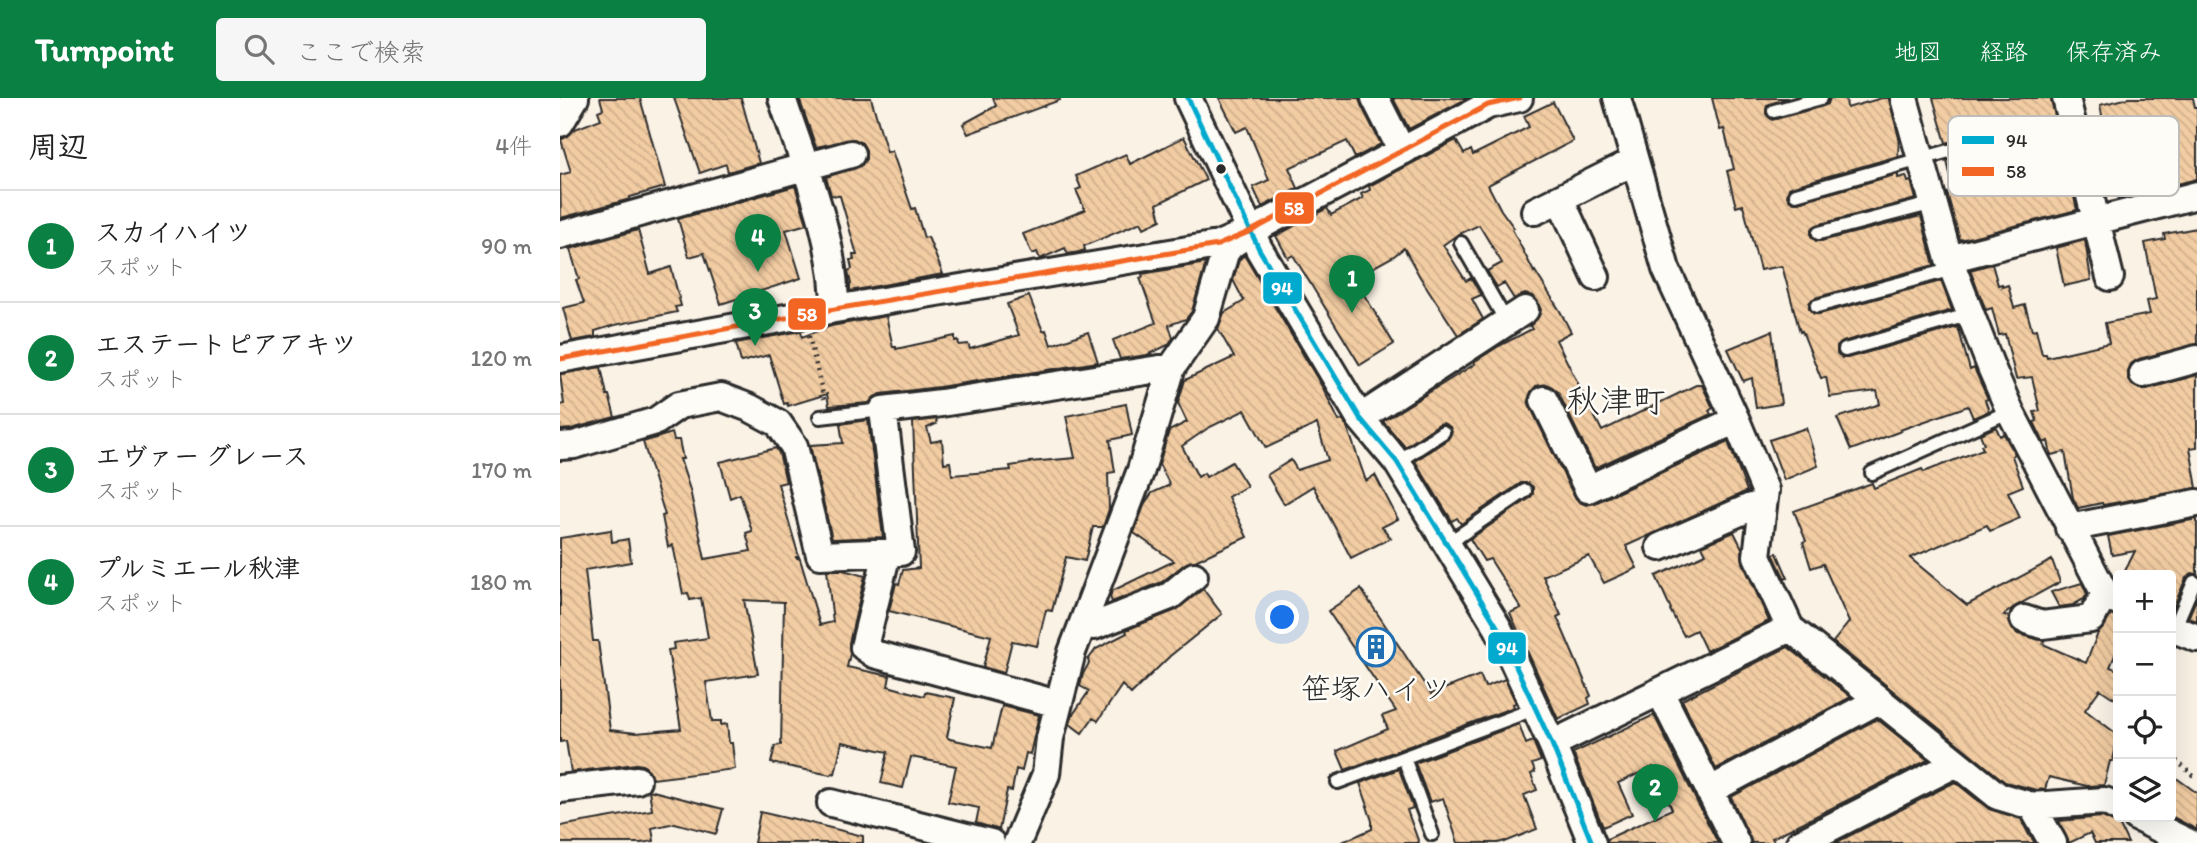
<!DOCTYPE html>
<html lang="ja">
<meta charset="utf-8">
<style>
:root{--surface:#fff;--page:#f6f6f6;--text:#222;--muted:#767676;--line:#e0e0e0;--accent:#0b8043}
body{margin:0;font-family:Itim,"Klee One",sans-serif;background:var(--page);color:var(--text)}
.controls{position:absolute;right:21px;bottom:21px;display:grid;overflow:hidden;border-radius:7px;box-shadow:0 7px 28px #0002}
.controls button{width:63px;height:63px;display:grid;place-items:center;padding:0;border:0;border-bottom:2px solid var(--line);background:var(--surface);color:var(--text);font:35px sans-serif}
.you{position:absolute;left:723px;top:520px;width:24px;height:24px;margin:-18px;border:5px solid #fff;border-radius:50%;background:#1a73e8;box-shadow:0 0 0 10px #1a73e833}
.badge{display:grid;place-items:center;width:46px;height:46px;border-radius:50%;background:var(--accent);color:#fff;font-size:23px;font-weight:700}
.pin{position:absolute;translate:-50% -58px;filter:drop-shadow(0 2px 4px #0008)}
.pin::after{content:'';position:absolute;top:37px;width:24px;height:21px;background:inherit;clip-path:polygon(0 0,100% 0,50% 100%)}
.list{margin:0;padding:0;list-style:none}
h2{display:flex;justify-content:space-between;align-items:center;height:91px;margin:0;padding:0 28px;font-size:30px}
h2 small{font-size:23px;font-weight:400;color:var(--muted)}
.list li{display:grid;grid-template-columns:46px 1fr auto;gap:21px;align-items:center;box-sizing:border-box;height:112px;padding:0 28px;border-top:2px solid var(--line)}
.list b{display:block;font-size:26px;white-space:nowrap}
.list p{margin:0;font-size:23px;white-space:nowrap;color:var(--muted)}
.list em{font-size:23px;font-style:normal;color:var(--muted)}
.icon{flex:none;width:38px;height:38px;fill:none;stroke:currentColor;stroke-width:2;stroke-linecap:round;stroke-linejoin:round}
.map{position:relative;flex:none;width:1637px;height:745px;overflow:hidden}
header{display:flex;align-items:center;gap:42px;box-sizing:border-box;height:98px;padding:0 35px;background:var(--accent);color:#fff}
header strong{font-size:33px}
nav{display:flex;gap:38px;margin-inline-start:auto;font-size:24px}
.search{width:490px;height:63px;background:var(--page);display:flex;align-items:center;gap:18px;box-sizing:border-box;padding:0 24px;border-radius:7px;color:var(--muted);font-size:26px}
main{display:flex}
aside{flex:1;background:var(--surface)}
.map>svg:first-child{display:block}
.building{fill:url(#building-back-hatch);stroke:#2b2b2b;stroke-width:2}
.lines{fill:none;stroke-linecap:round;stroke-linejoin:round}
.service-casing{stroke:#2b2b2b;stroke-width:18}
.minor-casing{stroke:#2b2b2b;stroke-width:32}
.path{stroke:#2b2b2b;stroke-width:4.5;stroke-dasharray:2 5;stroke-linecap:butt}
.service{stroke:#fdfcf7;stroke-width:12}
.minor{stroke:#fdfcf7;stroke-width:26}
.bus-1-casing{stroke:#fdfcf7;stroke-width:10}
.bus-2-casing{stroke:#fdfcf7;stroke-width:10}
.bus-1{stroke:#00a9ce;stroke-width:5}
.bus-2{stroke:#f26522;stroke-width:5}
.bus-dot{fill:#2b2b2b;stroke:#fdfcf7;stroke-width:2.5}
.labels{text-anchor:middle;stroke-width:5;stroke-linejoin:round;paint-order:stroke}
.poi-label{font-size:30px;fill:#2b2b2b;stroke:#fdfcf7}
.quarter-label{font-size:33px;fill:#2b2b2b;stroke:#fdfcf7}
.key{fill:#fdfcf7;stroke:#bebdba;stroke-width:2}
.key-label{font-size:19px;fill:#2b2b2b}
.line-badge{stroke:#fdfcf7;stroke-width:2.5}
.badge-label{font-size:19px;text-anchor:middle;font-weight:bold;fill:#fff}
</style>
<header>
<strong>Turnpoint</strong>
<div class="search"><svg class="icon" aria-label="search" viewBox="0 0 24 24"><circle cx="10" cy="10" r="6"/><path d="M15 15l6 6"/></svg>ここで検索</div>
<nav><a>地図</a><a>経路</a><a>保存済み</a></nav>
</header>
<main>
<aside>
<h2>周辺<small>4件</small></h2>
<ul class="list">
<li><span class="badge">1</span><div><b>スカイハイツ</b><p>スポット</p></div><em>90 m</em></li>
<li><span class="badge">2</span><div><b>エステートピアアキツ</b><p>スポット</p></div><em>120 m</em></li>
<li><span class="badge">3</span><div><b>エヴァー グレース</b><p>スポット</p></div><em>170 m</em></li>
<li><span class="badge">4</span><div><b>プルミエール秋津</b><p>スポット</p></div><em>180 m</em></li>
</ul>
</aside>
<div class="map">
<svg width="1637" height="745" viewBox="0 0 1637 745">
<defs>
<pattern id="building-back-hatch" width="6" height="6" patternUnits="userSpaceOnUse" patternTransform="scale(1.75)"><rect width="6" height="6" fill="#f2cca2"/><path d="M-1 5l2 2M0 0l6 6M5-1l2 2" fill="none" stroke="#d0af8c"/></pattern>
</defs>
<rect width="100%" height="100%" fill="#fbf2e6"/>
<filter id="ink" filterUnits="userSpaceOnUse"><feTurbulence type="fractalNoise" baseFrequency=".0143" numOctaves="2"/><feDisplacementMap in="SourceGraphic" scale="14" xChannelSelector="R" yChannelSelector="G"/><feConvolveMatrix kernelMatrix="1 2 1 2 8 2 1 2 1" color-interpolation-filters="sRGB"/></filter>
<g filter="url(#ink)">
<!-- building -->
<path class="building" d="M40,0H80L105,89L70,99V101L1,120L0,77L11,74L1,42L8,38L15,31L41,21L38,13L43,11Z
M114,0H181L199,65L168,74L166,66L140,75Z
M239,0H311L327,54L332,53L352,111L355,110L364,140L368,139L383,176L290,193V187L291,186L288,173L292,171L290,162H294L293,157H297L280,98L271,97L266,79L302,67L306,61V52L302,45L294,41L256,49Z
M433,0H499L500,2L408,36L403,26L436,8Z
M659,0H799L801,7L821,46L795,60L787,43L729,70L738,90L702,109L693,89L709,82L687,29L676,34Z
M833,0H908L849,31Z
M1152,0H1228L1207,7L1206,16L1212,22L1263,8L1268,6L1270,0H1286L1287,10L1322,0H1329L1339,40L1338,58L1234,88L1229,90L1227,98L1230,103L1238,104L1338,76V80L1346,78L1348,84L1351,83L1356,101L1257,127L1251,132V138L1256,143H1261L1361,118L1374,167L1255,200L1249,205V211L1254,216H1259L1381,183L1392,212L1283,244L1277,249V255L1282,260H1287L1398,229L1410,272L1414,270L1428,301L1425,302L1429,313L1413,320L1408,308L1340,332L1341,333L1291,352L1277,320L1320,306L1317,293L1270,299L1266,279L1261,280L1242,233L1240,234L1222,168L1200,172L1183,107L1176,109L1167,73L1174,71L1164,31L1160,32Z
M1373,0H1491L1517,112L1400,142L1387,95L1394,93L1387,63L1417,54L1422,49L1423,44L1415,37L1386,45Z
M1569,0H1633L1635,9H1637V81L1558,101L1540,7Z
M993,4L1013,43L928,87L941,112L954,130L952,131L974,174L975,173L1000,213L1011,234L996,242L1042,333L1136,287H1142L1153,310L1149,313L1151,316L1035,370L998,294L992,289L986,286L976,288L971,294L968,302L970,308L1014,398L1019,404L1026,407L1035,405L1168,344L1187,393L1066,448L1077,470L1044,485L1029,458L983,478L1001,517L997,519L1031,598L1028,600L1030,606L998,621L950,515L961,510L930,461L924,463L910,441L970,400L973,396V389L968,385H961L901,426L897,420L892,423L855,363L888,341L892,334L890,329L883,325L879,326L845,349L823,323L915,266L914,264L939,248L972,231L970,228L979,218L981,212L978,204L973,198L965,196L954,201L944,185L937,189L927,173L942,165L919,127L897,137L883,147L906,183L911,180L921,197L912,201L923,221L898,237L860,179L844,150L834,158L794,180L834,246L800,267L733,157L728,160L716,138L767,110L771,117L803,100L801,96L810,92L809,88L896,42L904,56L911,52L913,57L969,29L964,18Z
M624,39L646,82L597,106L601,122L584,130L581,124L524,148L525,152L519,154L508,156L505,150L480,161L477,154L472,156L463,136L525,112L516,92L521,90L516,78L566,56L570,66Z
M235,88L247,126L226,132L241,180L161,206L144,155L129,159L118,121Z
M1637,130V246L1579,261L1571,266L1568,273V281L1572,287L1580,291H1587L1637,277V349L1630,350L1637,390L1543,407L1542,405L1518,410L1513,400L1505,354L1491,357L1488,343L1484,345L1474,324L1477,323L1474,314L1480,313L1472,279L1456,281L1445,236L1439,237L1432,210L1426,212L1410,172L1432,166L1438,187L1442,186V189L1448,187L1454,210L1465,207L1472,232L1476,231L1482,256H1486L1487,259L1549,245L1545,225L1590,216L1587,203L1596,201L1585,145L1605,141L1604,136Z
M78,132L90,176L111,169L121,208L115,209L117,214L55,227L35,233V239L12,243L3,210L24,205L16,182L19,181L10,151Z
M1525,142L1531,182L1504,188L1496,150Z
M684,157L763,290L779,323L783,322L788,331L806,383L815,377L838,421L822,429L831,440L791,460L753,388L724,406L707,377L731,362L737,372L768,362L757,326L706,350L685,312L648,330L622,348L638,379L644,375L646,379L672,364L687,388L668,399L687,439L635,463L625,466L602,484L552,504L550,499L552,493L614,463L574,435L585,405L592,395L610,387L599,366L609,333L627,324L618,305L625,282L674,259L658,231L664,215L684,203L673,182L679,162Z
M646,165L632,213L626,221L609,227L613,240L608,247L587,257L560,261L553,242L596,225L580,180L583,179L582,176Z
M469,198L483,233L486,232L491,247L528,234L538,264L379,289L321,296L314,299L309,305L269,308L267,296L228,308L227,305L224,306L209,257L181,264L176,245L241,233L242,239L271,228L326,218L333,249H336V251L395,238V243L398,242L399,247L408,246L410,251L459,237L447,206Z
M1212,233L1221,306L1196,310L1192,280L1183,283L1168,251Z
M41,269L47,297H49L55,319L11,331L0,332V307L4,306L0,276Z
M566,306L572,337L550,342L555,374L548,375L549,411L543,429H533L525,463L506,459L492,513L486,512L477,548L452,543L444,575L423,569L431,538L329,513L336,485L339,486L343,472L359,470L353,324L377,321L376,326L367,330L371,344L382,342L384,365L390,364L392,377L451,372L450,368L470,365V364L515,360L506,318Z
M308,322L323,439L272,441L250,347L283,345L280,326Z
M1436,329L1440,338L1444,336L1455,356L1452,358L1463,388L1448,394L1460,420L1430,433L1427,427L1350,460L1407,507L1492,462L1500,484L1454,509L1444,517L1449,519L1452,531L1458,536L1485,543L1483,546L1526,565L1538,535L1544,529L1551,517L1558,519V550L1550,569L1558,572V603L1540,591L1525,612L1558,637L1553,663H1550L1544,687L1527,688L1489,679L1485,691L1477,692L1445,684L1273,544L1289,524L1263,466L1251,470L1243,444L1246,443L1234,413L1312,385L1314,390L1362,371L1364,374L1423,351L1421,347L1424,346L1420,336Z
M1246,330L1258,368L1224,382L1209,342Z
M112,335L114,342H119L123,361H120L130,392L145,461L191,453L186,435L192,433L180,396L170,400L160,364L216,350L219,355L226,384L218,386L239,459H235L240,461L260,527L273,524L267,472H283L305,478L289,545L290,556L287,569L330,578L328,588L364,598L365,594L395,600L387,639L390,641L432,650L442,608L479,617L470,656L466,655L462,673L456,671L452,693L447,692L439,732L416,725L419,710L388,704L396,668L351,659L343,690L321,685L328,654L282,644L275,676L272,675L271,677L211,665L215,648L221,647L224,504L184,502L198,576L146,584L152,623H161V627L167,626L169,645H172L175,671L93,681L89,672L83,667L76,666L11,674L6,643L0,644V440L51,432L52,444L68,441L71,464L25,472L33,543H38L50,632L76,635L121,631L108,552L114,551L113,545L148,540L141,500L130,502L128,495L123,496L113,447L108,449L102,418L105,417L83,344Z
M1637,421V476L1632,475L1626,480L1611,515V477H1563L1575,453L1552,457L1548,438Z
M1174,434L1182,450L1183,465L1209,523L1146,553L1136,532L1124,538L1110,512L1111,511L1096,478L1146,456L1142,448Z
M1217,455L1228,480L1225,481L1213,456Z
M1522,485L1527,496L1524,501L1513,507L1499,509L1491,494Z
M643,491L662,516L610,558L571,596L562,587L538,623L533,620L522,635L510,626L512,618L529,593L520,588L523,576L529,565L528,562L536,551L567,535L566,532L616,512Z
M801,491L871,596L920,577L925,589L945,581L956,605L953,606L954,609L785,672L777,653L828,631L822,618L836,613L768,513Z
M1637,499V523L1628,520Z
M1228,549L1291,599L1156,671L1122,602Z
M1094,617L1135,700L1158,745H1047V741L1112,711L1093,669L1058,685L1072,716L1043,729L1013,655Z
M1317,621L1368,662L1212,740L1215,745H1192L1171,699Z
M959,626L966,646L973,643L981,663L972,666L975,674L971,676L977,692L964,697L977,731L945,744V743L938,745H898L883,700L870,704L855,665Z
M839,671L853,710L847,712L859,745H780L812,731V723L807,708H808L800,685Z
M1611,676L1637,695V732L1611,718Z
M1395,684L1429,711L1461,721L1470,739H1471L1475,745H1275Z
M89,692L163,711L156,736L115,725L92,730L94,743L81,745H0V728L92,712Z
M200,714L230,721L231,720L303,738V745H194Z
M1542,719L1559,726L1568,745H1535L1530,735L1509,745L1499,723Z"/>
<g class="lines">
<defs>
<path id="service" d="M1214,13L1261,0
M1236,96L1414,46
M1259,135L1374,105
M901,145L946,223
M1257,208L1393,171
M1285,252L1411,216
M260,319L323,312
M837,364L883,334
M1312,375L1450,313
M887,446L965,393
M1614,531L1634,484
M844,660L872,736
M778,684L974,611"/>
<path id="minor" d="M222,0C244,67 275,139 275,211
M628,0L699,151L800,320L837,364L938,530L992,646L1032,745
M815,0L842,53
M1057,0L1106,171L1176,322L1205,392L1197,458L1230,530L1438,698L1472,708L1545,703L1558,710
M1344,0L1389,161L1431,269L1450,313L1545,496L1558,503
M1506,0L1550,179
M0,25L15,0
M1000,101L1036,179
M975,113L1075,63
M0,137L291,56
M1389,161L1637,97
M0,261L275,211L658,147L691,133L928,7L959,0
M1583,276L1637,261
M984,302L1028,391L1176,322
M800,320L965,212
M0,348L14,347L96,323L119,307L161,299L190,310L218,325L234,348L260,457L341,454L323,312L381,305L612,269
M1509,430L1637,405
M1100,449L1191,409H1203
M327,455L304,549L314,556L498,606
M1464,521L1482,527L1531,521L1545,496
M524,524L534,528L610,498L634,478
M1611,530L1637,540
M1100,594L1176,745
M992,646L1230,530
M0,691L77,682
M1149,693L1319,602
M271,705L431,745
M1472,708L1493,745
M1576,719L1629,745
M457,745L486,676L490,640L512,554L581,372L612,269L646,220L665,155L671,147L684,138
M1240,745L1397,665"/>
</defs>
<!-- service casing -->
<use href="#service" class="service-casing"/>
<!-- minor casing -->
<use href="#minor" class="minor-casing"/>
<!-- path -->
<path class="path" d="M249,238L264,301
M1611,658L1637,681"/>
<!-- service -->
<use href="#service" class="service"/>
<!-- minor -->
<use href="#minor" class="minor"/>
<defs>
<path id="bus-1" d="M628,0L699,151L800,320L837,364L938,530L992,646L1032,745"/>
<path id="bus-2" d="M0,261L275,211L658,147L691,133L928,7L959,0"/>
</defs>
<!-- bus-1 casing -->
<use href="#bus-1" class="bus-1-casing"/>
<!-- bus-2 casing -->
<use href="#bus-2" class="bus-2-casing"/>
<!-- bus-1 -->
<use href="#bus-1" class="bus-1"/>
<!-- bus-2 -->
<use href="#bus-2" class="bus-2"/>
</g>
</g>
<!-- icons -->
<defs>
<symbol id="building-ring" viewBox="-11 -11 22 22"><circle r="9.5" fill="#fdfcf7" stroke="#1f6fb2" stroke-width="1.5"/><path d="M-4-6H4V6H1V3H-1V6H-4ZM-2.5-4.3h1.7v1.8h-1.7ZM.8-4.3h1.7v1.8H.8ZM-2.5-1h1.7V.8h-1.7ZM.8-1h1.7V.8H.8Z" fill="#1f6fb2"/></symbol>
</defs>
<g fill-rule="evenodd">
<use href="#building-ring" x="794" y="527" width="44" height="44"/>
</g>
<!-- markers -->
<circle class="bus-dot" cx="661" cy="71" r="6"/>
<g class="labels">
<!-- poi labels -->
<g class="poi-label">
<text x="816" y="601">笹塚ハイツ</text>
</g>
<!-- quarter labels -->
<g class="quarter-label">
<text x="1056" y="314">秋津町</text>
</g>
</g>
<!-- legend -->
<rect x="1388" y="18" width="231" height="80" rx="10" class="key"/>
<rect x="1402" y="38" width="32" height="8" fill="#00a9ce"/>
<rect x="1402" y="69" width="32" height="9" fill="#f26522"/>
<g class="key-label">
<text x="1446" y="49">94</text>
<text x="1446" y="80">58</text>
</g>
<g class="line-badge">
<rect x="714" y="93" width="41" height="34" rx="7" fill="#f26522"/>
<rect x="702" y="173" width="41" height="34" rx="7" fill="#00a9ce"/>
<rect x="227" y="199" width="40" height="34" rx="7" fill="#f26522"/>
<rect x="927" y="533" width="40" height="34" rx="7" fill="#00a9ce"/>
</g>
<g class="badge-label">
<text x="734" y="117">58</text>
<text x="722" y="197">94</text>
<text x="247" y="223">58</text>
<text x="947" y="557">94</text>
</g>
</svg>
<div class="controls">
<button>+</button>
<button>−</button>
<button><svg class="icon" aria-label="locate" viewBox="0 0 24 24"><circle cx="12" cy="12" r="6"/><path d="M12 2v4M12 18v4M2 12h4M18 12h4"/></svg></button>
<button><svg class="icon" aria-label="layers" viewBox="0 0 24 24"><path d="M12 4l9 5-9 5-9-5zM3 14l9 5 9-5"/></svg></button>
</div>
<div class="you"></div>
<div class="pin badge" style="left:792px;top:215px">1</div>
<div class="pin badge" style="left:1095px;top:724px">2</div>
<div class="pin badge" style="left:195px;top:248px">3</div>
<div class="pin badge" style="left:198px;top:174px">4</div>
</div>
</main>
